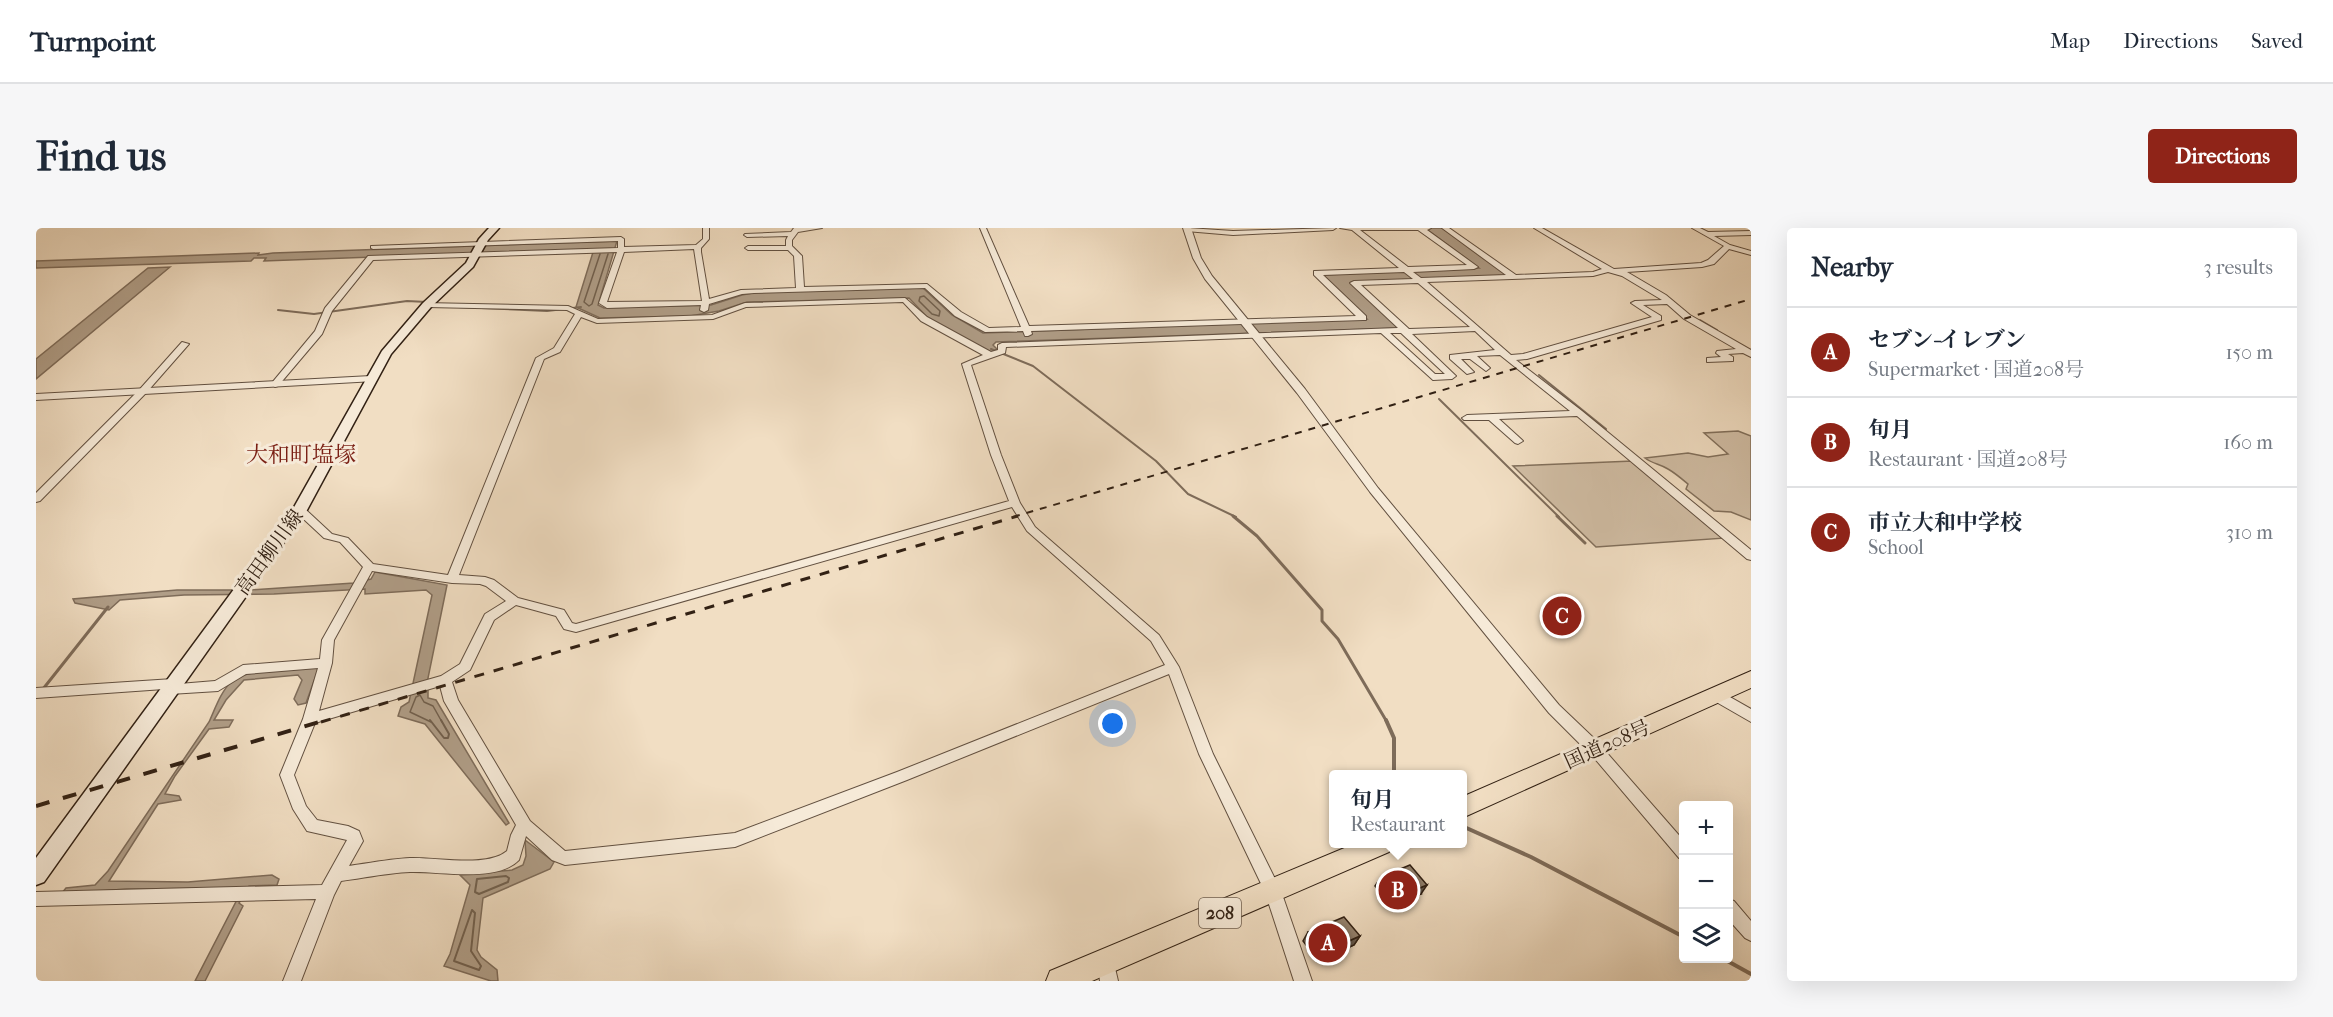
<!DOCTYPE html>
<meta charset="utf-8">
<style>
:root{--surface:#fff;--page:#f6f6f7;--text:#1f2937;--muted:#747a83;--line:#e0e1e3;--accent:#8f2418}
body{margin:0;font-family:"IM FELL French Canon","Noto Serif JP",serif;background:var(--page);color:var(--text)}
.controls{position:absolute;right:18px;bottom:18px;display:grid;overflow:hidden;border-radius:6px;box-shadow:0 6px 24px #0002}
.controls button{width:54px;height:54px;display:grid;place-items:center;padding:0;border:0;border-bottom:2px solid var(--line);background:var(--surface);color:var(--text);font:30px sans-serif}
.you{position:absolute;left:1077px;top:496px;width:21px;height:21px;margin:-15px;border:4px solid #fff;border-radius:50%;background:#1a73e8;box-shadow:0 0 0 9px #1a73e833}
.badge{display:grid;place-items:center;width:39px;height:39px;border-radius:50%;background:var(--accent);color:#fff;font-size:20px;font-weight:700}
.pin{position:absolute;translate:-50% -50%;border:3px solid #fff;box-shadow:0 2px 6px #0006}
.popup{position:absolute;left:1293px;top:542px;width:138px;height:78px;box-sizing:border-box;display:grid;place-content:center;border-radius:6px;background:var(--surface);filter:drop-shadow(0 2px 4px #0005);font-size:20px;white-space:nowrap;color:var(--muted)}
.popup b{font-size:22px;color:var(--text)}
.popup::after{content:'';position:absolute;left:50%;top:100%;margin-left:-12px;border:12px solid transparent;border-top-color:var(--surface)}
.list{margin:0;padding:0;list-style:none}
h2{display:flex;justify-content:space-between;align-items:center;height:78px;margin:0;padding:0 24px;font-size:26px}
h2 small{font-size:20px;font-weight:400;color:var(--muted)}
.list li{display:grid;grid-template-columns:39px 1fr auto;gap:18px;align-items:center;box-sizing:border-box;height:90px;padding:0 24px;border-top:2px solid var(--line)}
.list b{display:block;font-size:22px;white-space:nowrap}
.list p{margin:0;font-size:20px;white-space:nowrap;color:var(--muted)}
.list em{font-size:20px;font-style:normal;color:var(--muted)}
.icon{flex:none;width:33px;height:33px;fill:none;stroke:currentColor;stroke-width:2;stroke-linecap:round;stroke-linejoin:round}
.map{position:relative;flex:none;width:1715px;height:753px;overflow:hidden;border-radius:6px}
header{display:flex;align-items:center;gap:36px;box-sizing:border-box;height:84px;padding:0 30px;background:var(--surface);border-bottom:2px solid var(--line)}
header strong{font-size:28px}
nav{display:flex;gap:33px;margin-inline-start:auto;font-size:21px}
.intro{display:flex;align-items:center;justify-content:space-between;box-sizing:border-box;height:144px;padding:0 36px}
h1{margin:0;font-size:42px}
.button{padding:15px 27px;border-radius:6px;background:var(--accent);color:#fff;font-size:21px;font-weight:700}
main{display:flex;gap:36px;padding:0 36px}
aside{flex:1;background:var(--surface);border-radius:6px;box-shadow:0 6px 24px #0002}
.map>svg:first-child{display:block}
.green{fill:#d1bea5;stroke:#82705c;stroke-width:1.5}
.water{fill:#b09e88;stroke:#7e6c5a;stroke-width:1.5}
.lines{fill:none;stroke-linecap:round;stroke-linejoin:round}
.shore-far1{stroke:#71604e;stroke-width:1.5}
.shore{stroke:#71604e;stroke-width:2}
.stream-far2{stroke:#7e6c5a;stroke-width:2}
.stream-far1{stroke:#7e6c5a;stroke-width:3}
.stream{stroke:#7e6c5a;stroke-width:4}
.minor-casing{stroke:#625040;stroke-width:2}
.tertiary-casing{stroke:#625040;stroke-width:2}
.secondary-casing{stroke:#322114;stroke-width:3}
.trunk-casing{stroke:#322114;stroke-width:2}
.minor{fill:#f6ead8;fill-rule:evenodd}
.tertiary{fill:#f6ead8;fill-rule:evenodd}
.secondary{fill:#f6ead8;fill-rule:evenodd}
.trunk{fill:#f1dec3;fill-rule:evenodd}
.rail-far2{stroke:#322114;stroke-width:2;stroke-dasharray:7 7;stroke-linecap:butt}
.rail-far1{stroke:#322114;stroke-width:3;stroke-dasharray:10 10;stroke-linecap:butt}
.rail{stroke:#322114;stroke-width:4;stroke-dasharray:14 14;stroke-linecap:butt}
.wall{fill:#80715f;stroke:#322114;stroke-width:1.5}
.shaded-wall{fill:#685c4e;stroke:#322114;stroke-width:1.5}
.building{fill:#95836f;stroke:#322114;stroke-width:1.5}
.labels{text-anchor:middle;stroke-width:6;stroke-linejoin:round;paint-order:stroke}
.shield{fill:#f6ead8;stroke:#6d5d4f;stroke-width:1.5}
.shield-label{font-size:18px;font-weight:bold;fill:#322114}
.street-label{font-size:20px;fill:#322114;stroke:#f6ead8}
.quarter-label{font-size:22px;fill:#7a1f14;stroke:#f6ead8}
</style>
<header>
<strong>Turnpoint</strong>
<nav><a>Map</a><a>Directions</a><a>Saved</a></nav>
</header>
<div class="intro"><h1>Find us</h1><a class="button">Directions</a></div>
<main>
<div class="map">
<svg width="1715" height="753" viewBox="0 0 1715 753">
<rect width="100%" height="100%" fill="#f1dec3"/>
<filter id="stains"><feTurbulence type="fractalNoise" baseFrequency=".00333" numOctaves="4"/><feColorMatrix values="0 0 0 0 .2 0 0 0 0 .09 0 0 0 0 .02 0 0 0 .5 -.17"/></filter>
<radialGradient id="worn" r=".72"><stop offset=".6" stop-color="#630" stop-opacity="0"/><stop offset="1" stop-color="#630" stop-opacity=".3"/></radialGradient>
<!-- green -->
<path class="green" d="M1702,203L1715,208V292L1695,284L1678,283L1650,261L1652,256C1646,251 1639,245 1632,241C1624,236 1617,236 1609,230L1652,225L1672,229L1692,226L1668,205Z
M1597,233L1690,310L1560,319L1477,238Z"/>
<!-- water -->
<path class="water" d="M1389,0H1406L1473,48L1316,54L1364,100L960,114L957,117L961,121L954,125L892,90L873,70L711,74L683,83L654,88L564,90L540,79L558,21L228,33L230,30H218L215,33L0,40V33L223,25L222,27L237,25L581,13L562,77L568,80L675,77L706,67L722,64L887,60L916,87L947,105L1331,91L1286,47L1443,40Z
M134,39L0,151V131L112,40Z
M339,344L411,357L392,450V470L400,472L473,595L470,597L389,496L362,488L365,479L373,474L396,367L390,362L329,366V361L238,366L148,367L84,372L73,382L39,375L37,371L141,362H214L318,355L335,351Z
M283,439L270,475L262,477L258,471L266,452L262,447L208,452L190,472L178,492H197L193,499L173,501L139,548L129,566L143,568L145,572L122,576L73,653L152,654L236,647L243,651L241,657L213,658L203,675L207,678L169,753H159L207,660L90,661L25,666L30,660L59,657L72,643L173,494C179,481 185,463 196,453C211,440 262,441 283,439Z
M489,612L518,634L514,641L447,670L441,722L445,729L461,742L462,753H455L408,738L414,726L434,657L424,647L476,642L487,637L490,628Z"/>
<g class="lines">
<!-- shore-far1 -->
<path class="shore-far1" d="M564,26L548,74L553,78L556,76L572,26
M888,68L904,83L903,88L896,86L883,73L884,69Z
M395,494L374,484L380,469L384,467L388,474L397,478L406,494"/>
<!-- shore -->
<path class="shore" d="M394,492L408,510H412L413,506L405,492
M470,648L473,650L472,654L443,666L439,664L441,651Z
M436,682L439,685L435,723L445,738L443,742L418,733Z"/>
<!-- stream-far2 -->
<path class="stream-far2" d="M399,78L511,83L545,79
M242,82L278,86L371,73L391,74
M1664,92L1681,102
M955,121L997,138L1120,233L1152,266L1200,289
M1503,147L1570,201
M1403,171L1523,289"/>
<!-- stream-far1 -->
<path class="stream-far1" d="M1197,288L1221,308L1286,382V393L1302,411L1351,494
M1521,288L1549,315
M7,461L72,379"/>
<!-- stream -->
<path class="stream" d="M1350,492L1358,510V546
M1426,598L1495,629L1648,709
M1686,730L1715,746"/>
<defs>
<path id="minor" d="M667,0H673V11L665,20V24L673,71L705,62L760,60L758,28L752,22H712L709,20L712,18H750V12L752,8L711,9L708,7L709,6L755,4L758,0H786L762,4L756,12V18L766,28L768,59L891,56L925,84L953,100L985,99L944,0H950L993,98L1320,88L1278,47V43L1363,40L1316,2L1304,0H1395L1391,2L1442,39L1438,41L1377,44L1385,50L1470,47L1406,0H1413L1480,47L1557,44L1566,41L1498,0H1506L1578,41L1665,35L1672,32L1688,18L1656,0H1664L1672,4L1715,3V7L1678,8L1694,17L1715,23V27L1693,21L1678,36L1666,39L1591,44L1630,67L1654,87L1715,122V129L1707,125L1692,126L1697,129V133L1671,134V130L1685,129L1680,125L1681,123L1700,121L1648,91L1631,76L1607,77L1625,88V92L1491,131L1480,132L1546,183L1715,322V332L1711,331L1541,188L1463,191L1485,211L1487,213L1482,216L1479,215L1453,192H1428L1426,190L1431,187L1534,183L1464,127L1441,128L1454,140L1450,143L1434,131H1425L1438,144L1431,146L1414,131V127L1459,122L1439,103L1376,106L1420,148L1416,151L1397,152L1345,105L970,119L969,125L935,137L965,227L984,275L999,299L1123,407L1143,439L1177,526L1245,663L1276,753H1258L1229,664L1163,526L1133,446L871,552L699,619L529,637L516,632L490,608L483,632C461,655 404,643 374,644C351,645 328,650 305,653L298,667L265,753H247L280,671L0,678V664L286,657L311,612L271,603L257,581L244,547L267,491L282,440L210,446L182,463L134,466L129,464L128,461L0,470V460L137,451L143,456L179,453L207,437L284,431L286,412L327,339L304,314L288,310L260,284L259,282L260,280H268L296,306L312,310L337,336L412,347L500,130L518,120L539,86L531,82L391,79H388V75L532,78L562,91L676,87L709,75L869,70L891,89L955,124L962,122V117L966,115L1362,100L1314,55L1318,53L1377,51L1368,44L1287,47L1330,88V92H1327L995,103L996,106L992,108H989L987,103L949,104L919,88L889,60L718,65L706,66L673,76L672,82L668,84L664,82L665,77L571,80L563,75L581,24L337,32L296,83L286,106L242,158L239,159L235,156L279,103L289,80L332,28L582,20V13L337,21L335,20V18L585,9L588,11V19L660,17L667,11ZM1324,2H1382L1431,37L1372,39ZM658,21L666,73L571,74L588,24ZM1572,44L1586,48L1626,72L1599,73L1595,75L1616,89L1487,126L1475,127L1391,54L1557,48ZM1382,55L1434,99L1373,101L1325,57ZM867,74L885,93L947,127L926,136L955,227L973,273L540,396L536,395L528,382L482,370L458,352L449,349L423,347L508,131L524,124L545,89L561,95L677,91L710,79ZM1354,105H1365L1409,146H1399ZM976,279L991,303L1115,413L1129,437L861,544L699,605L529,623L494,593L422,472L416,454L434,442L458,392L480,377L520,388L528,401L540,404ZM336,343L416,355L444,356L450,358L470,373L449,386L424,436L405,448L283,483L296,435L298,412ZM404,458L408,473L480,597L475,607L471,623C451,640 400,629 374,630C354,631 333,635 313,638L327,613L323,603L312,598L281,592L270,578L258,547L279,495Z
M1152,0L1197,3L1300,0L1297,2L1197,7L1150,3L1149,2Z
M146,114L153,116L110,165L4,273L0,274V265L104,161Z
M1559,516L1564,517L1648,613V632L1643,630L1554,525L1552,521L1554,517Z
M1692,671L1698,673L1715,693V713L1709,710L1692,691Z
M1070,725L1076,727L1082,753H1064L1061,733L1064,727Z"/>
<path id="tertiary" d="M1147,0H1155L1165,30L1176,48L1269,161L1342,260L1523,477L1565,517L1567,521L1565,525L1559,527L1553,525L1513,485L1334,264L1261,165L1169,51L1157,30Z
M335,148L339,149V153L0,172V166Z
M1680,461L1715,481V494L1675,471L1673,467L1675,463Z"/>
<path id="secondary" d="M453,0H463L452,12L437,39L395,79L355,126L271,282L8,654L0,657V630L257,281L346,123L387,75L430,35L443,11Z"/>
<path id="trunk" d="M1715,443V460L1426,590V569Z
M1318,616H1357L1353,624L1056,753H1010L1014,743Z"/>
</defs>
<!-- minor casing -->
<use href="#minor" class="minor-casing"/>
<!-- tertiary casing -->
<use href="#tertiary" class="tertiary-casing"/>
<!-- secondary casing -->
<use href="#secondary" class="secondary-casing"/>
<!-- trunk casing -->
<use href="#trunk" class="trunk-casing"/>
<!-- minor -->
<use href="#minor" class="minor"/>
<!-- tertiary -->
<use href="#tertiary" class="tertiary"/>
<!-- secondary -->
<use href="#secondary" class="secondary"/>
<!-- trunk -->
<use href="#trunk" class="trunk"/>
<!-- rail-far2 -->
<path class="rail-far2" d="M977,289L1715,71"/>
<!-- rail-far1 -->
<path class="rail-far1" d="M285,494L982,288"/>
<!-- rail -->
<path class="rail" d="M0,578L290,492"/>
</g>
<!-- wall -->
<path class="wall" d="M1345,649L1385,666L1355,678L1339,658Z
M1272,704L1324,708L1318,717L1282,733L1267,713Z"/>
<!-- shaded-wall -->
<path class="shaded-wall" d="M1391,657L1385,666L1355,678L1362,669Z
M1324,708L1318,717L1282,733L1288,724Z"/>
<!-- building -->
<path class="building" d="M1374,637L1391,657L1362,669L1345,649Z
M1308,689L1324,708L1288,724L1272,704Z"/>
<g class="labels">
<!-- shield labels -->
<rect class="shield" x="1163" y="670" width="42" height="30" rx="4.5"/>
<g class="shield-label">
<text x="1184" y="691">208</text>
</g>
<!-- street labels -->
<g class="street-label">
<text transform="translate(233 324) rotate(-54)" y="7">高田柳川線</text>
<text transform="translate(1571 516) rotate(-24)" y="7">国道208号</text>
</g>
<!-- quarter labels -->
<g class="quarter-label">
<text x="265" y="234">大和町塩塚</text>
</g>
</g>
<rect width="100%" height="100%" filter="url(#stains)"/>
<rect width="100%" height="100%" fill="url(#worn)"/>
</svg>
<div class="controls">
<button>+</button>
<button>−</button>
<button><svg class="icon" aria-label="layers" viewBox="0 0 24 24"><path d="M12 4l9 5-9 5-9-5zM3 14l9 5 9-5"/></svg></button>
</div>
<div class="you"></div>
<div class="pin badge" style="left:1292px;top:715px">A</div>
<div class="pin badge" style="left:1362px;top:662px">B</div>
<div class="popup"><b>旬月</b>Restaurant</div>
<div class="pin badge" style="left:1526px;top:388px">C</div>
</div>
<aside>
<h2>Nearby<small>3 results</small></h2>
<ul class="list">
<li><span class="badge">A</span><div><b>セブン-イレブン</b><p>Supermarket · 国道208号</p></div><em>150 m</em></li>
<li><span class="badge">B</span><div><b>旬月</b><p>Restaurant · 国道208号</p></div><em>160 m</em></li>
<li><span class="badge">C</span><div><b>市立大和中学校</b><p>School</p></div><em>310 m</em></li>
</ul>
</aside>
</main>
